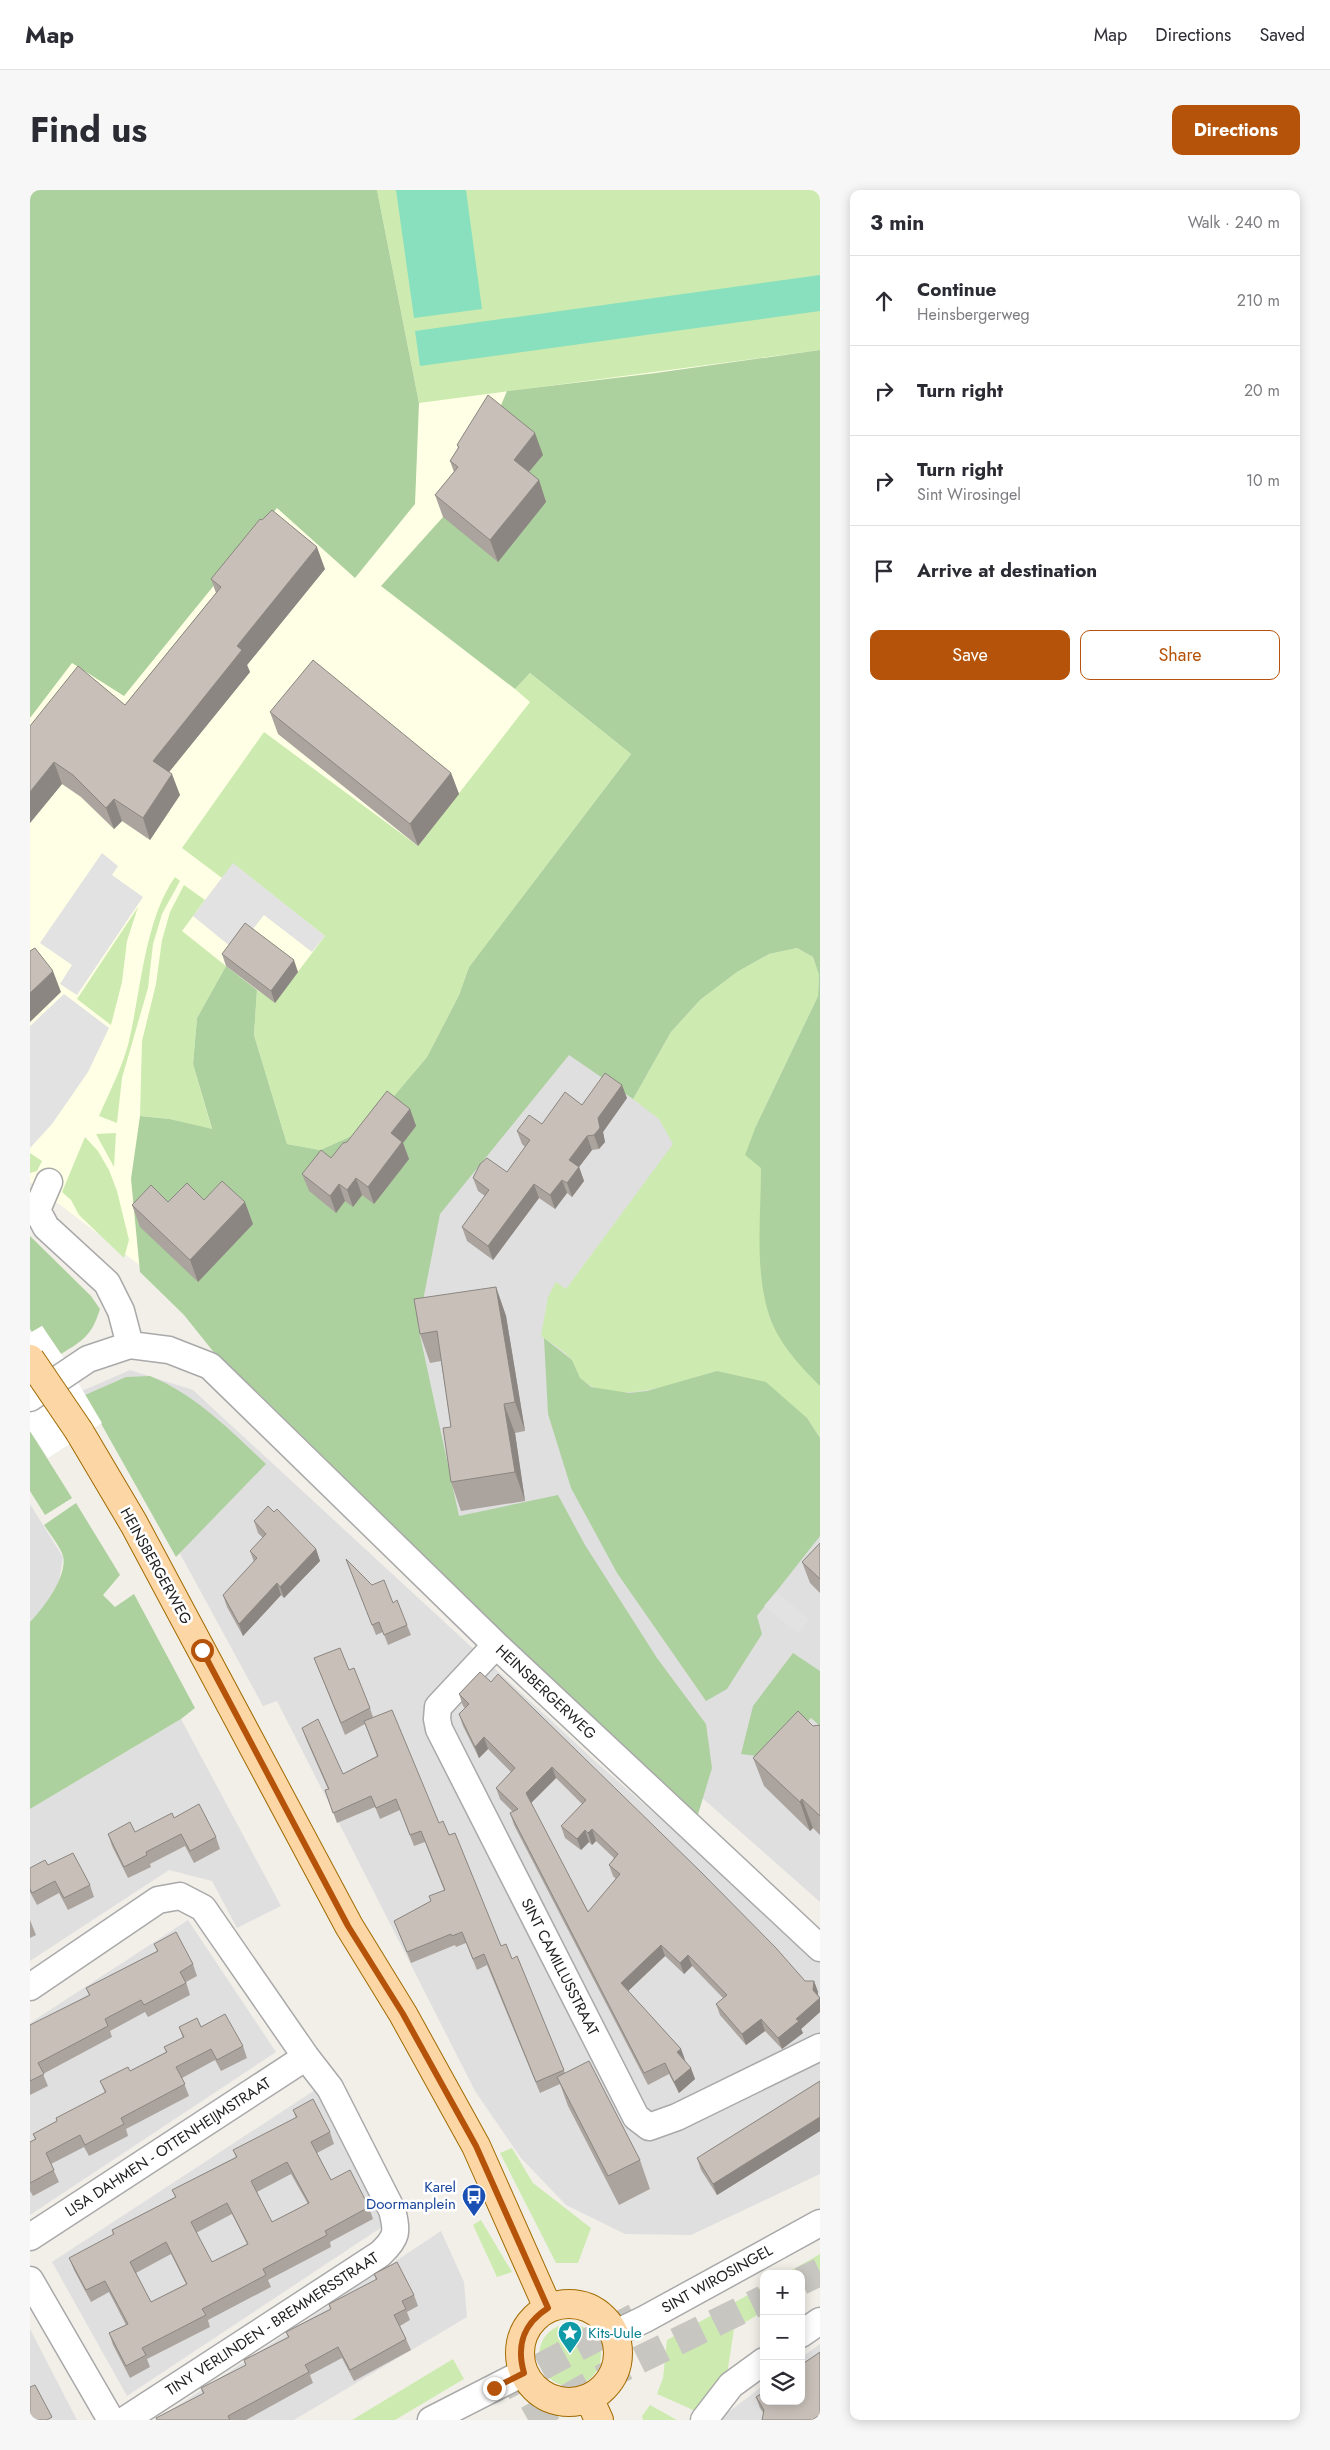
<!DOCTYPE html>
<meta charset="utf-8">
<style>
:root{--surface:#fff;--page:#f7f7f7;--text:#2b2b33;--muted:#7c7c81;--line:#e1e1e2;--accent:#b45309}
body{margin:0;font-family:Jost,sans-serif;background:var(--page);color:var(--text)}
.controls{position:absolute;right:15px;bottom:15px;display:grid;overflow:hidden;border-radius:10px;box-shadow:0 2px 12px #0003}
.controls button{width:45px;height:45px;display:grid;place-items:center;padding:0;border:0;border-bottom:1px solid var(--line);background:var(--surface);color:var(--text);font:25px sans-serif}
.stop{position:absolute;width:15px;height:15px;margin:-11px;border:4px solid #b45309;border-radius:50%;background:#fff}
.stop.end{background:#b45309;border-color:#fff;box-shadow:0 1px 5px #0008}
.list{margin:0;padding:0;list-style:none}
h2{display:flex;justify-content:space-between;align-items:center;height:65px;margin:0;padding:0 20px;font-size:21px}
h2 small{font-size:16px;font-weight:400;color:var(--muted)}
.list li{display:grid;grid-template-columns:32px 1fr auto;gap:15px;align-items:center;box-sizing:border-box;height:90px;padding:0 20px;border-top:1px solid var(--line)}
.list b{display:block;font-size:19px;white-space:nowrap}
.list p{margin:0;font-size:16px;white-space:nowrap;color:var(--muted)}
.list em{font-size:16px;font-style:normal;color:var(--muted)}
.actions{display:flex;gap:10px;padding:15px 20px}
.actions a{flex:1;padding:11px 0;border:1px solid var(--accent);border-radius:10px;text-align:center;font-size:18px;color:var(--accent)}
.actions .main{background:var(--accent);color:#fff}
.icon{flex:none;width:28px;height:28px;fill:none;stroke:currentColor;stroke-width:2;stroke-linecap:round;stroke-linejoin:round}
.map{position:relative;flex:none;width:790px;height:2230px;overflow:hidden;border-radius:10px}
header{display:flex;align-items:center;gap:30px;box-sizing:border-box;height:70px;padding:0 25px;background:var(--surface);border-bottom:1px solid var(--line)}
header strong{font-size:24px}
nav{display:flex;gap:28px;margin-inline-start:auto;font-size:18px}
.intro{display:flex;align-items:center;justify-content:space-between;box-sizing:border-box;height:120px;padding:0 30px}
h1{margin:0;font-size:35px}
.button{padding:12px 22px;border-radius:10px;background:var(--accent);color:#fff;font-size:18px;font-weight:700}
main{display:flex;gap:30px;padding:0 30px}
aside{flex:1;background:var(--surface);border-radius:10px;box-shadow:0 2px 12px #0003}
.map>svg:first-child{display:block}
.residential{fill:#e0dfdf}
.education{fill:#ffffe5}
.grass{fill:#cdebb0}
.forest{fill:#add19e}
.pitch{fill:#88e0be}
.parking{fill:#e2e2e2}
.pier{fill:#fff}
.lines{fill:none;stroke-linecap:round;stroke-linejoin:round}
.highway-tunnel{stroke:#c8c6c1;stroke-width:28;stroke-dasharray:28 14;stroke-linecap:butt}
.minor-casing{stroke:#a9a9a9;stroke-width:29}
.major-casing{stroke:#a06b00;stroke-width:30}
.minor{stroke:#fff;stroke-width:26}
.major{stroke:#fcd6a4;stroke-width:28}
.major-bridge-casing{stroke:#a06b00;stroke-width:30;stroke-linecap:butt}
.major-bridge{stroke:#fcd6a4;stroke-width:28}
.wall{fill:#aba49e;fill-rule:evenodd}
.shaded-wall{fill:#8b8681}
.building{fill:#c7bfb8;stroke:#8b8681;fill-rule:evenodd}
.route{stroke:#b45309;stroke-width:6}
.labels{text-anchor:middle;stroke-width:5;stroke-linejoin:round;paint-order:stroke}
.street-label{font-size:15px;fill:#222;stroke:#fff}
.transit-label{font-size:15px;fill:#164399;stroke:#fff;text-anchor:end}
.culture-label{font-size:15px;fill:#0d838f;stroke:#fff;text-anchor:start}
</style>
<header>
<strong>Map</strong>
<nav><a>Map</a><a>Directions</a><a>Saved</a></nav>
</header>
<div class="intro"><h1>Find us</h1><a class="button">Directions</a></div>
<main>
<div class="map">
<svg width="790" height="2230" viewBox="0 0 790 2230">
<rect width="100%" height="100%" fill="#f2efe9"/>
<!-- residential -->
<path class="residential" d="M542,836L790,1006V1712L670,1606L216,1156Z
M100,1180L163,1200L566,1572L790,1769V1984L661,2045L595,2044L536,2015L491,1968L445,1901L247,1511L233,1516L86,1246L52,1201Z
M0,1314L33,1367L29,1391L13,1419L0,1432Z
M151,1529L251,1716L207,1738L182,1691L139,1680L0,1771V1619Z
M158,1730L246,1862L0,2025V1833Z
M285,1900L355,2035L97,2206L22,2072Z
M411,2041L434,2092L437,2127L264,2230H126Z
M0,2139L47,2230H0Z
M790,2154V2230H688L734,2195V2211H771V2168Z"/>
<!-- education -->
<path class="education" d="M322,0H790V160L626,183L612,563L216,1156L0,992V474Z"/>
<!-- grass -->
<path class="grass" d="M347,0H790V160L389,213Z
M500,483L601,564L439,777L429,805L397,867L347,926L324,945L290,960L257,954L224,845L227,800L245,812L295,746L203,674L192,688L152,658L234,542L388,656L500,512L485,499Z
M145,687L150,691L132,724L123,754L118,798L92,888L87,933L69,926C79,903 91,880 98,855C111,803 114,731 145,687Z
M154,695L175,710L152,741L196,776L167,828L163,874L182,940L140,929L110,926L112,851L126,794L132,750L140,722Z
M108,717L97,751L92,792L81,835L47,809Z
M767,758L783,767L789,785L788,806L726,936L731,978V1066L733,1097L740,1129L757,1158L790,1196V1248L777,1228L687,1181C651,1191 584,1219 551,1189C546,1184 546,1175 541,1169C533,1160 521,1153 511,1146L518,1107L526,1092L536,1099L643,954L629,929L603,909L641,842L670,810L707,782L739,764Z
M86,943L84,977L66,944Z
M55,947L68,961L79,980L87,1001L99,1050L94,1068L49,1025L41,1010L32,1002Z
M0,963L12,971L7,981L0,983Z
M482,1958L503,1993L561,2038L548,2073H526L470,1963Z
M451,2030L482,2082L467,2087L443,2035Z
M790,2064V2089L771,2099V2084H755Z
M734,2096V2121L704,2139L696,2191L670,2223L627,2204L633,2188L637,2150Z
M509 2165a31 31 0 1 1 62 0a31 31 0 1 1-62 0Z
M423,2169L434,2189L365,2230H322Z
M620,2215L647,2230H613L612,2226Z"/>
<!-- forest -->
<path class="forest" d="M0,0H347L389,213L385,314L325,388L247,318L94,506L42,473L0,528Z
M790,160V1196C771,1177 750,1155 740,1128C724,1081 731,1027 731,978L715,965L726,936L788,806L789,785L783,767L767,758L739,764L707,782L670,810L641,842L603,909L539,865L410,1024L388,1136L429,1326L528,1305L555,1355L627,1468L676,1534L682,1578L666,1631L194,1175L154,1125L110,1082L101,989L110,926L140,929L182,939L163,874L167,828L196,776L227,800L224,845L257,954L290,960L324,945L347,926L397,867L429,805L439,777L601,564L500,483L485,499L351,396L413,327L466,227L477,201L626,183Z
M0,1046L61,1106L70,1119C62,1145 54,1150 31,1164L12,1136L2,1142L0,1139Z
M514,1148L542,1170L550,1188L561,1197L599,1203L617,1201L687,1181L736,1192L777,1228L790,1248V1346L727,1426L732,1444L697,1499L676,1511L587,1383L541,1298L518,1224Z
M120,1186C166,1205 200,1240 236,1274L146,1367L55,1205L96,1187Z
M0,1241L42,1308L15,1325L0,1301Z
M46,1313L90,1385L73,1405L85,1417L104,1404L165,1518L151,1529L0,1619V1432C13,1419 38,1386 33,1366C30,1356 20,1344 14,1335Z
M763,1463L790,1481V1536L781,1528L741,1568L711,1564L723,1516Z"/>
<!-- pitch -->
<path class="pitch" d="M366,0H436L452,119L384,128Z
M790,85V121L390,176L385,141Z"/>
<!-- parking -->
<path class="parking" d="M72,663L88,676L82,685L113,707L47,805L30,794L42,775L10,753Z
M203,673L295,746L282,762L234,725L206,761L163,726Z
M34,804L79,838L58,882L22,934L0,958V836Z
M746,1402L779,1429L768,1444L734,1416Z"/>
<!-- pier -->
<path class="pier" d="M12,1136L31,1164L72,1233L18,1268L0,1241V1143Z"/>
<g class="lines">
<!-- highway-tunnel -->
<path class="highway-tunnel" d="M771,2091L790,2082
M473,2197L605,2127
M498,2230L578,2185L734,2109"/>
<defs>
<path id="minor" d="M19,992L7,1020L16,1037L77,1093L91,1121L100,1155
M0,1208L58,1169L100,1155L139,1160L180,1176L466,1455L790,1758
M466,1455L408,1517L407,1529L409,1539L606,1927L619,1937L647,1927L790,1857
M0,1797L128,1710L150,1706L173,1718L276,1867L300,1898L362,2020C368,2042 367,2048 350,2064L95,2230
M0,2047L276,1867
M0,2090L81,2230
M584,2144L615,2129L790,2033
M771,2144L790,2131
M401,2230L493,2183
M674,2230L701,2195L734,2171"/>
<path id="major" d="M49,1241L104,1334L319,1736L373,1824L446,1956L518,2118
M490 2163a49 49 0 1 1 98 0a49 49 0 1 1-98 0Z
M559,2208L569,2230"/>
</defs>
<!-- minor casing -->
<use href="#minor" class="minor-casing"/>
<!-- major casing -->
<use href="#major" class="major-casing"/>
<!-- minor -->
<use href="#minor" class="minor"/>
<!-- major -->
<use href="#major" class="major"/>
<defs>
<path id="major-bridge" d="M0,1169L49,1241"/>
</defs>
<!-- major-bridge casing -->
<use href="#major-bridge" class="major-bridge-casing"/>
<!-- major-bridge -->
<use href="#major-bridge" class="major-bridge"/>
</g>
<!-- wall -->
<path class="wall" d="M427,255L513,265L499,282L509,290L516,312L468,372L413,327L405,305L424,282L420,271L428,258Z
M295,379L217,475L220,482L139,582L150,605L120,650L92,631L84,639L51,607L32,594L0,633V536L95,515L186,403L181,389Z
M240,522L421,583L429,604L388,656L248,544Z
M192,764L268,782L245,813L196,776Z
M597,908L573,942L575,952L569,959L562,960L549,977L554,991L542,1007L537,1003L525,1019L509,1008L463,1070L437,1051L432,1037L455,1006L448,1001L443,988L477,982L495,957L492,954L487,941L512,934L552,915Z
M380,919L386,936L373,953L379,969L344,1014L332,1005L323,1017L315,1011L306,1023L279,1001L272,984L301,968L317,952Z
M174,1010L223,1034L168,1092L110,1037L102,1015L138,1012Z
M466,1097L476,1126L495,1241L485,1243L495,1311L431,1321L421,1292V1237L411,1171L400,1173L390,1144Z
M224,1331L286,1359L290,1371L254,1408L251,1405L213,1446L197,1417L193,1405L224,1372L220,1361L233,1348L228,1343Z
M790,1353V1403L780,1393L772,1372Z
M316,1369L342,1395L363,1413L377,1435L381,1445L358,1455L353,1442L346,1445Z
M284,1468L319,1480L340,1518L343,1527L409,1633L419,1645L471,1756L482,1769L487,1766L535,1883L610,1970L620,1999L589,2015L538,1916L530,1894L510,1903L457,1775L447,1780L436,1753L426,1757L425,1755L381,1773L364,1731L401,1712L414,1700L395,1652L384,1656L370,1620L350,1629L345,1617L307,1633L295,1600L298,1599L276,1549L272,1538L313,1584L347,1566L335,1534L315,1545Z
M450,1482L775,1791H784L788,1802V1805L790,1808V1822L771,1839L773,1843L752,1859L735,1841L716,1855L690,1825L686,1814L693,1808L662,1776L654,1784L635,1766L598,1801L651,1859L655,1870L665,1889L649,1903L639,1884L618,1895L484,1635L480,1623L483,1622L470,1609L466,1598L481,1582L458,1559L449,1568L433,1536L429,1524L435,1518L433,1516L429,1504ZM526,1588L552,1614L531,1636L535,1648L551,1660L559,1652L562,1655L566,1651L584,1668L579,1675L583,1686L586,1689L558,1722L501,1613Z
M790,1535V1645L783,1638L780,1641L734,1596L723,1568L783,1536Z
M144,1628L186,1647L190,1659L164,1673L155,1656L120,1674L121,1677L98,1688L82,1656L78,1644L105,1642Z
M18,1675L60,1695L64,1707L38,1720L29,1703L7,1715L0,1702V1678Z
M0,1730L6,1745L0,1748Z
M124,1754L163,1774L167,1786L156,1792L160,1805L118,1827L115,1822L80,1841L82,1847L13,1884L18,1896L0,1905V1835L59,1805L56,1798L127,1761Z
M149,1837H171L213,1856L217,1868L191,1881L185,1870L152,1888L159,1906L96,1939L98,1946L59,1966L54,1957L21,1974L29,1992L3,2006L0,2001V1952L5,1949L3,1944L27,1931L75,1903L70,1891L100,1881L136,1862L134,1857L153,1848Z
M790,1891V1941L687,2005L671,1980L667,1968Z
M263,1920L300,1942L304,1954L287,1963L301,1990L339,2017L343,2029L300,2052L301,2057L238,2090L241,2097L178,2130L180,2137L117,2169L120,2177L100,2188L83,2155L79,2143L96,2135L79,2102L61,2112L44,2080L39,2068L83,2045L82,2040L145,2007L142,2000L206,1967L203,1960L266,1928ZM261,1984L278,2014L242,2032L227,2002ZM202,2024L217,2054L182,2072L166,2043ZM141,2064L156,2094L121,2112L106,2083Z
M344,2084L384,2105L388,2116L377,2122L380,2130L370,2136L376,2149L381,2160L324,2191L312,2168L280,2185L283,2193L216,2230H127L173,2204L171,2198L216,2175L214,2170L258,2147L256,2142L300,2119L299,2114L346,2090Z
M790,2162L734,2224L730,2218L726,2207Z"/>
<!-- shaded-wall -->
<path class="shaded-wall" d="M505,243L513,265L491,291L484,270Z
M509,290L516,312L468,372L460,350Z
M287,357L295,379L217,475L220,482L131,592L123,571L207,456Z
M24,572L32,594L0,633V602Z
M421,583L429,604L388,656L380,634Z
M142,584L150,605L120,650L113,628Z
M84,609L92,631L84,639L76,618Z
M264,770L268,782L245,813L241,801Z
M23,781L31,802L0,832V803Z
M592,895L597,908L573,942L575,952L569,959L564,945L568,928Z
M380,919L386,936L373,953L379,969L344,1014L338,997L361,943Z
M557,946L562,960L549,977L554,991L542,1007L537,993L539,970Z
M326,988L332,1005L323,1017L317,1000Z
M532,990L537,1003L525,1019L520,1005Z
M309,994L315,1011L306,1023L300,1006Z
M504,994L509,1008L463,1070L458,1056Z
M215,1012L223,1034L168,1092L160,1070Z
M466,1097L476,1126L495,1241L485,1212Z
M474,1214L485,1243L495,1311L485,1282Z
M286,1359L290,1371L254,1408L250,1397Z
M247,1393L251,1405L213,1446L209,1434Z
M454,1547L458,1559L449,1568L445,1557Z
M522,1577L526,1588L500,1614L496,1603Z
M772,1609L783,1638L780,1641L770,1612Z
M562,1639L566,1651L562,1655L558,1643Z
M555,1640L559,1652L551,1660L547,1649Z
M631,1755L635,1766L595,1804L591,1793Z
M658,1765L662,1776L654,1784L650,1773Z
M784,1791L788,1802L787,1810L790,1808V1822L771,1839L773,1843L752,1859L748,1848L766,1829L783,1800Z
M731,1829L735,1841L716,1855L712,1844Z
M651,1859L655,1870L647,1862Z
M661,1878L665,1889L649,1903L644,1892Z
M790,1927V1941L687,2005L683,1994Z
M790,2225V2230H782Z"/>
<!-- building -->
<path class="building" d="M458,205L505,243L484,270L509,290L460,350L405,305L428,277L420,271L429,257L427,255Z
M242,320L287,357L207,456L212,460L123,571L142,584L113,628L84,609L76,618L43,585L24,572L0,602V536L48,476L95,515L191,397L181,389L230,329L232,330Z
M283,470L421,583L380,634L240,522Z
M215,733L264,770L241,801L192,764Z
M5,758L23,781L0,803V761Z
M575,883L592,895L568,928L570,938L564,945L557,946L539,970L549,977L537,993L532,990L520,1005L504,994L458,1056L432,1037L459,1000L443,988L450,974L457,968L477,982L500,950L487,941L499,925L512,934L535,902L552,915Z
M357,901L380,919L361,943L372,952L338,997L326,988L317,1000L309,994L300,1006L272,984L291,960L301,968L313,953L317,952Z
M192,991L215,1012L160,1070L102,1015L121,995L138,1012L157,993L174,1010Z
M466,1097L485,1212L474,1214L485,1282L421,1292L413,1238L421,1237L407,1141L390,1144L384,1109Z
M238,1316L244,1322L247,1319L286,1359L250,1397L247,1393L209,1434L193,1405L227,1368L220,1361L236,1344L224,1331Z
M790,1353V1389L772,1372Z
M316,1369L342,1395L354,1390L363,1413L367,1410L377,1435L354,1445L349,1432L342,1435Z
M310,1458L319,1480L324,1478L340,1518L311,1533L284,1468Z
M450,1482L461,1492L468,1484L671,1682L746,1758L775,1791H784L783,1800L790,1808L766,1829L769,1831L748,1848L731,1829L712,1844L686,1814L697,1805L658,1765L650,1773L631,1755L591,1793L651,1859L647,1862L661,1878L644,1892L635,1873L614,1883L480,1623L488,1619L466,1598L485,1578L454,1547L445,1557L429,1524L439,1514L429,1504ZM522,1577L556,1610L531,1636L547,1649L555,1640L558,1643L562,1639L588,1664L579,1675L590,1684L558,1722L496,1603Z
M362,1520L409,1633L413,1631L419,1645L425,1643L471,1756L476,1754L482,1769L487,1766L534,1880L506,1892L454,1764L443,1769L432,1742L422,1746L421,1744L377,1762L364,1731L401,1711L399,1706L415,1700L391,1641L380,1645L366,1609L346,1618L341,1606L303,1623L295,1600L299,1599L272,1538L288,1529L313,1584L348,1566L334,1531Z
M768,1521L783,1536L790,1535V1626L772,1609L770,1612L723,1568Z
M169,1614L186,1647L160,1661L151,1644L116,1662L117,1665L94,1677L78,1644L100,1632L105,1642L142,1623L144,1628Z
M43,1663L60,1695L34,1708L25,1691L2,1703L0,1699V1678L15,1670L18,1675Z
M146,1742L163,1774L150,1782L156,1793L114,1815L111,1810L75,1829L78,1836L8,1873L14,1884L0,1891V1835L60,1805L56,1798L128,1761L124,1754Z
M195,1824L213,1856L187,1870L181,1859L146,1877L155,1894L91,1928L94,1934L55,1955L50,1945L16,1963L24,1980L0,1993V1952L6,1949L3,1944L27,1931L26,1928L76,1902L70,1891L98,1877L100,1881L137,1862L134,1857L154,1847L149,1837L167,1828L171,1837Z
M559,1871L610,1970L578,1986L527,1887Z
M790,1891V1927L683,1994L667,1968Z
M283,1909L300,1942L281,1952L301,1990L320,1980L339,2017L295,2041L297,2045L233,2079L236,2085L172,2119L176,2125L112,2158L116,2165L96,2176L79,2143L98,2134L75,2091L56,2100L39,2068L84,2044L82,2040L146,2007L142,2000L207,1967L203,1960L267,1927L263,1920ZM257,1972L279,2013L242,2032L221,1991ZM197,2013L218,2054L182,2072L161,2032ZM136,2052L157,2094L121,2112L100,2072Z
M367,2072L384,2105L372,2111L376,2119L364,2125L376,2149L320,2180L308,2157L275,2175L279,2182L198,2226L200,2230H127L126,2228L174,2203L171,2198L216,2175L214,2170L259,2147L256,2142L301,2119L299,2114L347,2089L344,2084Z
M790,2162V2225L782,2230H732L734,2220L726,2207L734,2202V2211H771V2175Z
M5,2195L22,2227L17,2230H0V2197Z"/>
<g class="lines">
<!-- route -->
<path class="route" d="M172,1460L318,1736L373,1824L446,1956L518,2118C493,2134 486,2155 494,2183L464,2198"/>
</g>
<!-- icons -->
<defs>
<symbol id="bus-pin" viewBox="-11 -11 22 30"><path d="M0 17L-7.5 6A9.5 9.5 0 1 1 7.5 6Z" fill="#1a4fb4" stroke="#fff"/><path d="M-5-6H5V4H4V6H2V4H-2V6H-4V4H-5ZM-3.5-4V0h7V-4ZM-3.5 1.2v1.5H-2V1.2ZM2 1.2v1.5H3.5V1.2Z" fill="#fff"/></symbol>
<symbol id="sight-pin" viewBox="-11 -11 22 30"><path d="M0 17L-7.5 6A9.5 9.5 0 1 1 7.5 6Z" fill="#0f9aa8" stroke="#fff"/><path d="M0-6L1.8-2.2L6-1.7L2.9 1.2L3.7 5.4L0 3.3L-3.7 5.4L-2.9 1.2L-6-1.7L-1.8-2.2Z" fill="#fff"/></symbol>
</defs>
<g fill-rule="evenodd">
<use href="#bus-pin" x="430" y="1992" width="28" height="38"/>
<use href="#sight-pin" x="526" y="2129" width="28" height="38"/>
</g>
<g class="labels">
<!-- street labels -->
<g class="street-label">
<text transform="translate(126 1376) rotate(61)" y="5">HEINSBERGERWEG</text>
<text transform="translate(516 1502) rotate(43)" y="5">HEINSBERGERWEG</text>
<text transform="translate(530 1777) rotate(63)" y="5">SINT CAMILLUSSTRAAT</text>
<text transform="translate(138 1957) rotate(-33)" y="5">LISA DAHMEN - OTTENHEIJMSTRAAT</text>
<text transform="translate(687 2089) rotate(-29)" y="5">SINT WIROSINGEL</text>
<text transform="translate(242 2134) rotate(-33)" y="5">TINY VERLINDEN - BREMMERSSTRAAT</text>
</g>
<!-- transit labels -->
<g class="transit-label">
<text x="426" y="2002">Karel<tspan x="426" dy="17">Doormanplein</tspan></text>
</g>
<!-- culture labels -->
<g class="culture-label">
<text x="558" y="2148">Kits-Uule</text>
</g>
</g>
</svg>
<div class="controls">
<button>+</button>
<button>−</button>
<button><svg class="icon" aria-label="layers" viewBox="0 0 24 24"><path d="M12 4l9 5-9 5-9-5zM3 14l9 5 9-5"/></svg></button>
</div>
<div class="stop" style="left:172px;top:1460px"></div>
<div class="stop end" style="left:464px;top:2198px"></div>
</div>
<aside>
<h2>3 min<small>Walk · 240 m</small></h2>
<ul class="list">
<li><svg class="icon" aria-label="ahead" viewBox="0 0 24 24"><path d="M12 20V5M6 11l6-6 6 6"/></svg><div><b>Continue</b><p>Heinsbergerweg</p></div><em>210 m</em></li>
<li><svg class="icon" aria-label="right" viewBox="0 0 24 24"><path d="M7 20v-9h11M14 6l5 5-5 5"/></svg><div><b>Turn right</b></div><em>20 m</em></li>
<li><svg class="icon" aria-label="right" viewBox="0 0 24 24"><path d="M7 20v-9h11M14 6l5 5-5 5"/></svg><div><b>Turn right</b><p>Sint Wirosingel</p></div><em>10 m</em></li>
<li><svg class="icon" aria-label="arrive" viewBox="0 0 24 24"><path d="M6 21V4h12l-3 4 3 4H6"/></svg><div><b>Arrive at destination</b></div></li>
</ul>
<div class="actions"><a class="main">Save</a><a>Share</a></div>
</aside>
</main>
